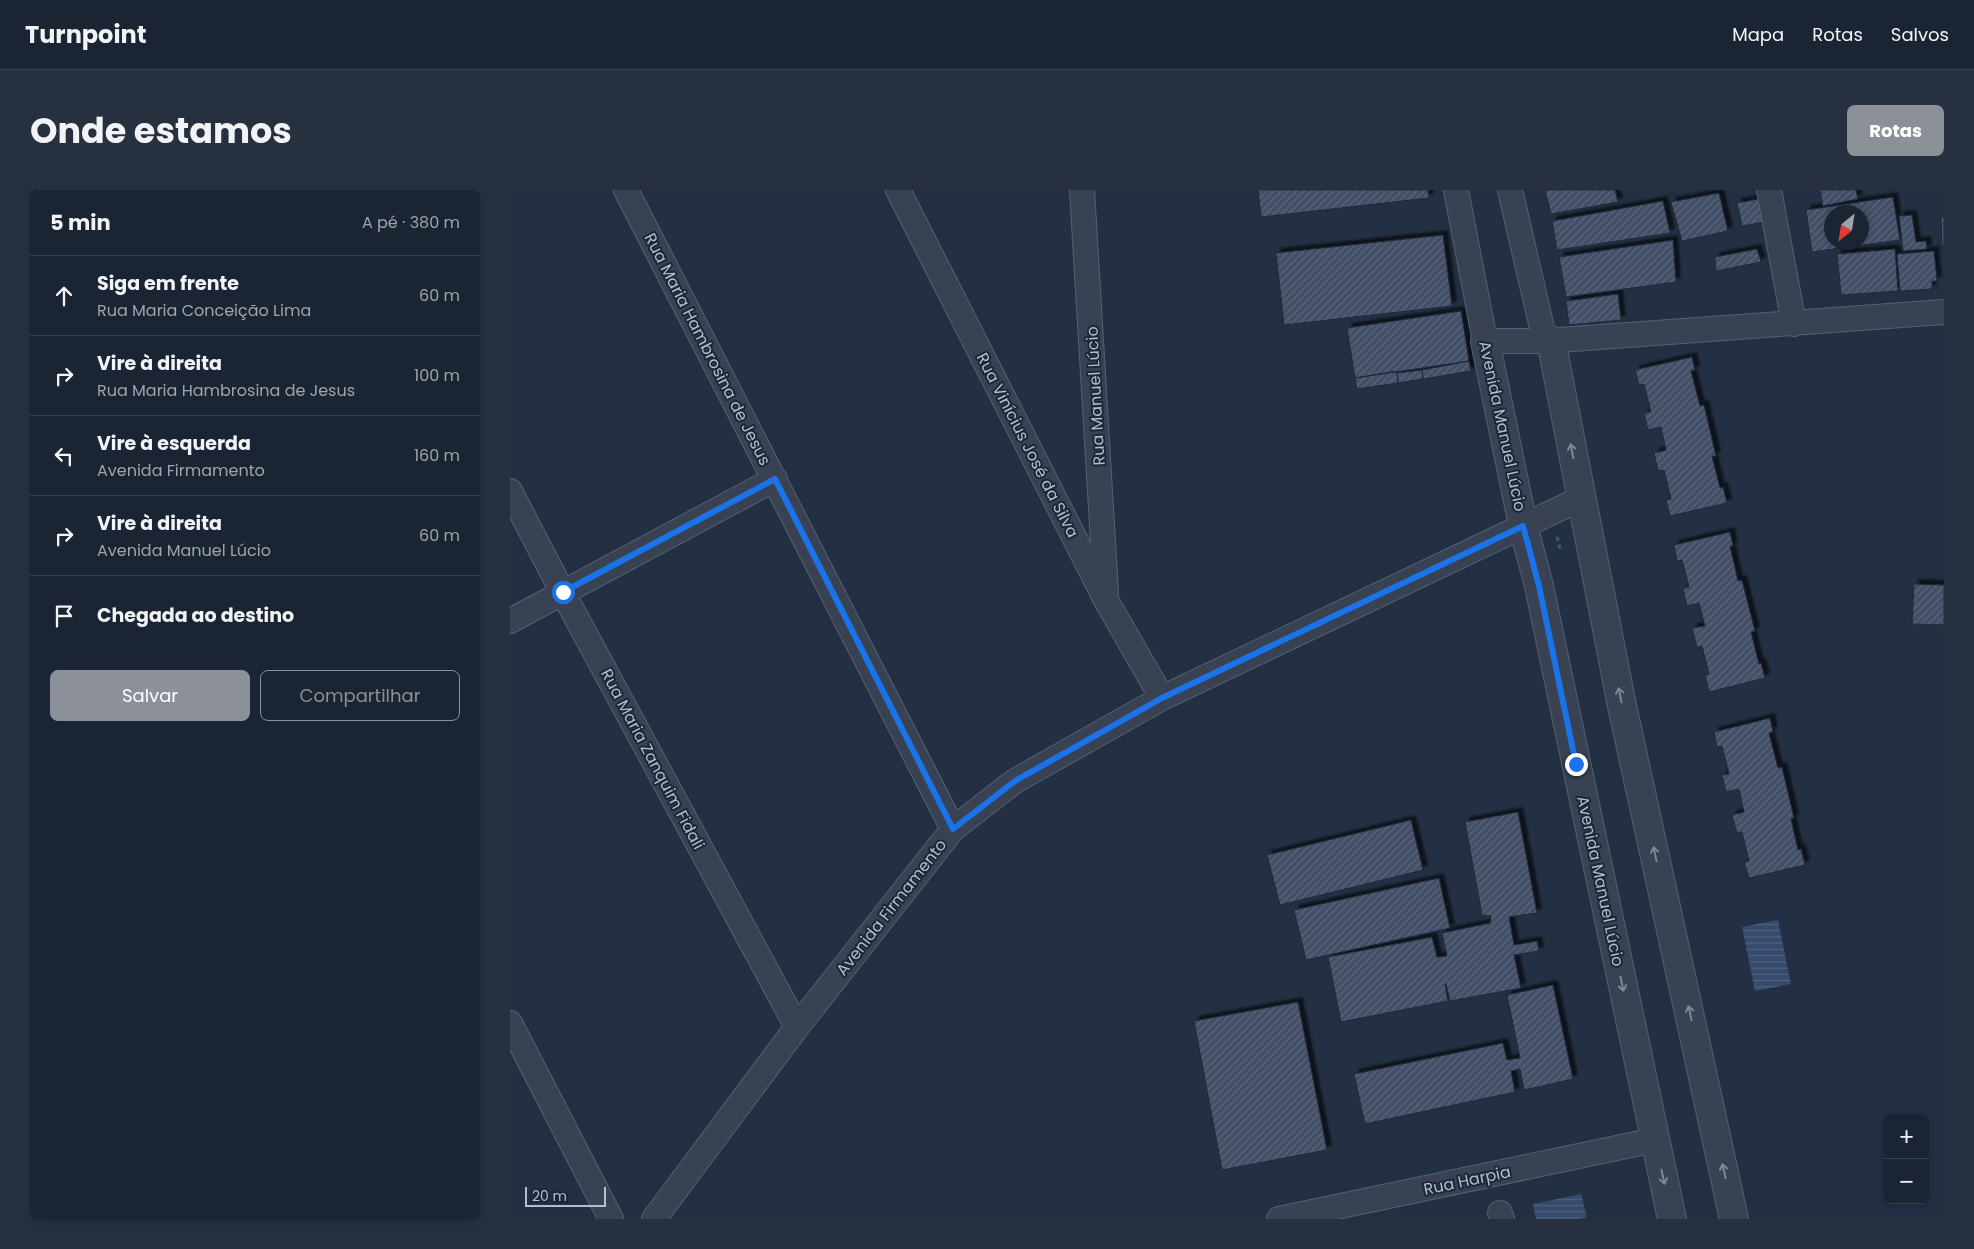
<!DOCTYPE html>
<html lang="pt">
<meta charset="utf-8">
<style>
:root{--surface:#1a2432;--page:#27303e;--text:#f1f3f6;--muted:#9fa4ac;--line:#38414d;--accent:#8c9099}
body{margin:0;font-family:Poppins,sans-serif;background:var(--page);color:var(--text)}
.controls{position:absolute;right:15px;bottom:15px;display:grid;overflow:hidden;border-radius:8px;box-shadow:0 2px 8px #0003}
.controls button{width:45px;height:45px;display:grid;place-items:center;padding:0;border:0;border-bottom:1px solid var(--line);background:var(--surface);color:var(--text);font:25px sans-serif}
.compass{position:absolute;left:1314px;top:15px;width:45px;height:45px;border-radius:50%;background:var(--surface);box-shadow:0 2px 8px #0003;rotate:210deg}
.scale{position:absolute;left:15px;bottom:12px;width:81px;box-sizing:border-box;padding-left:5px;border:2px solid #b5bdcd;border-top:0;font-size:14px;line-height:18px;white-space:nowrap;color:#b5bdcd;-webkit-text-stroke:4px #1c2738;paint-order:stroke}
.stop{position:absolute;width:15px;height:15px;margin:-11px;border:4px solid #1a73e8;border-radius:50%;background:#fff}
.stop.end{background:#1a73e8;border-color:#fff;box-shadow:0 1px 5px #0008}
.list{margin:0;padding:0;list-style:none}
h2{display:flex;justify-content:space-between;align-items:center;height:65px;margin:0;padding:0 20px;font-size:21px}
h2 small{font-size:16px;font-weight:400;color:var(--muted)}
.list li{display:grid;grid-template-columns:32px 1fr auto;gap:15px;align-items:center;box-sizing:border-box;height:80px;padding:0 20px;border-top:1px solid var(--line)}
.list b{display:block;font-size:19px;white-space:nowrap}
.list p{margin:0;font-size:16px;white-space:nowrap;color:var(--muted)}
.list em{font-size:16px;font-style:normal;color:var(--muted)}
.actions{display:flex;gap:10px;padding:15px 20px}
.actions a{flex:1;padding:11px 0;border:1px solid var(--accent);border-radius:8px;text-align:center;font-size:18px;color:var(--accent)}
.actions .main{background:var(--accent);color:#fff}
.icon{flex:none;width:28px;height:28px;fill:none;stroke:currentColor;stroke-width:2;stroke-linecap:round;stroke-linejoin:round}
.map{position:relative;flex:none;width:1434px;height:1029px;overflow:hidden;border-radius:8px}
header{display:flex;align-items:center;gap:30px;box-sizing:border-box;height:70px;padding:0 25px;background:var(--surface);border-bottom:1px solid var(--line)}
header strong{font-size:24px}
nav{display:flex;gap:28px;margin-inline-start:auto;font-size:18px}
.intro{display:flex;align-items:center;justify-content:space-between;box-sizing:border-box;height:120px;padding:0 30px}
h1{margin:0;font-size:35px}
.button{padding:12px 22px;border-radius:8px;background:var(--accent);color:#fff;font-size:18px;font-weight:700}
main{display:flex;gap:30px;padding:0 30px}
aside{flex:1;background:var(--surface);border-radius:8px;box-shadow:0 2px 8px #0003}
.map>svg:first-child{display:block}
.water{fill:url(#water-rules)}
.building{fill:url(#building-hatch);stroke:#1e293a;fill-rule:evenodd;filter:url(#shadow)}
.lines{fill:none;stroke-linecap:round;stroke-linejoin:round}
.minor-casing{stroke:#566070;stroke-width:26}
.tertiary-casing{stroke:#566070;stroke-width:30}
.path{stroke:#435d61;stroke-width:3;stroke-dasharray:4 4;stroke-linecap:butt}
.minor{stroke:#384253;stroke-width:24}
.tertiary{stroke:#384253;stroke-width:28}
.oneway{stroke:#7d8696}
.route{stroke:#1a73e8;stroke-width:6}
.labels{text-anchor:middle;stroke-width:4;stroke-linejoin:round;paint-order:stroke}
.street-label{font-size:16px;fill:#b5bdcd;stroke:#1c2738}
</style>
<header>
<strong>Turnpoint</strong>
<nav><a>Mapa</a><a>Rotas</a><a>Salvos</a></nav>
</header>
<div class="intro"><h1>Onde estamos</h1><a class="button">Rotas</a></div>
<main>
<aside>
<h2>5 min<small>A pé · 380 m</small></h2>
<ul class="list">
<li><svg class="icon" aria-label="ahead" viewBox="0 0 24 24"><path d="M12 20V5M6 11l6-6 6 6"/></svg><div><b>Siga em frente</b><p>Rua Maria Conceição Lima</p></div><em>60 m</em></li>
<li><svg class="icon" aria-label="right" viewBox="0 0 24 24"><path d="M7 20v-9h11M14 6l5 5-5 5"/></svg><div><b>Vire à direita</b><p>Rua Maria Hambrosina de Jesus</p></div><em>100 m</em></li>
<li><svg class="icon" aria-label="left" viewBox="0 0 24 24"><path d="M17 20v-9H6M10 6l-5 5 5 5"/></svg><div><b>Vire à esquerda</b><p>Avenida Firmamento</p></div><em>160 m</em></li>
<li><svg class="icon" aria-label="right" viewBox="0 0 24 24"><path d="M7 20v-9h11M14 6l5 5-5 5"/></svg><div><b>Vire à direita</b><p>Avenida Manuel Lúcio</p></div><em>60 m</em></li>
<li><svg class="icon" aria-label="arrive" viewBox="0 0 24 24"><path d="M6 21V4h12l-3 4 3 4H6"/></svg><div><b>Chegada ao destino</b></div></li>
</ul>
<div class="actions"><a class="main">Salvar</a><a>Compartilhar</a></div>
</aside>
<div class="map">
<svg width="1434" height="1029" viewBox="0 0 1434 1029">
<defs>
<pattern id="water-rules" width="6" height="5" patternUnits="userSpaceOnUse" patternTransform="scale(1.25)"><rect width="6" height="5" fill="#354a6c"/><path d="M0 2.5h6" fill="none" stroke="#506280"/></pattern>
<pattern id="building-hatch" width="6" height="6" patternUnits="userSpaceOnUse" patternTransform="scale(1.25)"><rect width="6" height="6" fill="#424f66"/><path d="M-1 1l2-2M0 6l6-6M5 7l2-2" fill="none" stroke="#5b667b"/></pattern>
<filter id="shadow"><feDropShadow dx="4.5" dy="-4.5" stdDeviation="1" flood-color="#0009"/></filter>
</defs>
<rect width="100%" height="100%" fill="#233043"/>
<!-- water -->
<path class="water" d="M1268,730L1281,794L1245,801L1232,737Z
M1071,1004L1077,1027L1069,1029H1026L1023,1014Z"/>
<!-- building -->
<path class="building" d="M748,0H918L919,8L751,27Z
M1035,0H1105L1108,12L1041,24Z
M1310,0H1346L1348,9L1313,16Z
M1209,3L1218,41L1172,51L1161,12Z
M1383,7L1390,50L1302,62L1296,20ZM1322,22H1352V52H1322Z
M1254,8L1260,31L1232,36L1227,13Z
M1153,11L1160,43L1047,60L1042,31Z
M1402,25L1406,52L1416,51L1417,59L1393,61L1389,26Z
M1431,27H1434V56H1432Z
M933,45L942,116L774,135L766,63Z
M1163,50L1166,92L1056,107L1049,67Z
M1247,59L1251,72L1206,81L1205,67Z
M1385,59L1388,101L1331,105L1327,64Z
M1424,61L1427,91H1422V99L1390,101L1387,64Z
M1108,104L1111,130L1059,135L1056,111Z
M951,121L959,171L845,188L837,138Z
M1182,167L1185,180L1181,181L1190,216L1194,215L1206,266H1202L1210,298L1213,297L1217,313L1160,326L1156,310L1161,309L1154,280L1148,281L1144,263L1156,260L1151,237L1138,240L1134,223L1141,222L1134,194L1129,195L1125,180Z
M959,171L961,181L913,189L912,180Z
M912,180L913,189L888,193L887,183Z
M887,181L888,193L847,199L845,188Z
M1220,342L1223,356H1220L1228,391L1232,390L1245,441L1241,442L1249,474L1251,473L1255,488L1199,502L1195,485L1199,484L1192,456L1187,457L1182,438L1195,436L1189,413L1177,416L1173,399L1179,397L1172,370L1167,371L1164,355Z
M1404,394L1434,395V435L1402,434Z
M1260,528L1263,542L1259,543L1268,578L1272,577L1284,628L1281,629L1288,660L1291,659L1295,675L1239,688L1234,672L1239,671L1232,642L1227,643L1222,625L1234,622L1229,599L1216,602L1212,585L1219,584L1212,556L1207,557L1204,542Z
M1008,622L1027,723L999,727L1004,755L1027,751L1029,761L1004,765L1011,798L940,811L936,794H935L938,811L831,832L818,767L922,747L927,767L937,766L932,743L980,733L981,726L972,725L955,632Z
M901,630L913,680L770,715L757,665Z
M929,688L940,738L796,770L784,720Z
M1043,795L1063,889L1014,900L1010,879L1001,881L1005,902L855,934L844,884L993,853L997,870L1010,868L997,805Z
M788,812L817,960L712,980L684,831Z"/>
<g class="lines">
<defs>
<path id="minor" d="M116,0L443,639
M388,0L597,412L652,508
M572,0L596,402
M946,0L975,151H1035L1434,122
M1000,0L1035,151
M1259,0L1284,134
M0,301L53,403L287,837
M0,431L265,289
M0,833L101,1029
M990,1023L992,1029
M144,1029L287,837L443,639L505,591L652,508L1072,308
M769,1029L1145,950"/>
<path id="tertiary" d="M1041,150L1111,511L1224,1029
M975,151L1013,335L1029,396L1162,1029"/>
</defs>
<!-- minor casing -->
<use href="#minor" class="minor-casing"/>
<!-- tertiary casing -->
<use href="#tertiary" class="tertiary-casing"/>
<!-- path -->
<path class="path" d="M1047,347L1051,362"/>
<!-- minor -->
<use href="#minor" class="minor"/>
<!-- tertiary -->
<use href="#tertiary" class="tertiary"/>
</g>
<!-- one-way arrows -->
<defs><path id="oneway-shaft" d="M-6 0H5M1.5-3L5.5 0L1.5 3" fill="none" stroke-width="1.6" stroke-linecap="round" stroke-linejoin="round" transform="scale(1.25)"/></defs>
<g class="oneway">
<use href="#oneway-shaft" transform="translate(1062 261) rotate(-101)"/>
<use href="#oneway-shaft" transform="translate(1110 505) rotate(-101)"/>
<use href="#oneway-shaft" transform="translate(1145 664) rotate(-102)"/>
<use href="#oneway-shaft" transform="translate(1112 794) rotate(78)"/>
<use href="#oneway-shaft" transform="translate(1180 823) rotate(-102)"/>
<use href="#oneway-shaft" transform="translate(1214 981) rotate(-102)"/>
<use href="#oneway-shaft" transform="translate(1153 987) rotate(78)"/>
</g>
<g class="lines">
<!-- route -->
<path class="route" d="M53,402L265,289L443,639L505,591L652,508L1013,336L1029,396L1066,574"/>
</g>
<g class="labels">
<!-- street labels -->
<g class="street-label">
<text transform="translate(198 159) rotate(63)" y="6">Rua Maria Hambrosina de Jesus</text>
<text transform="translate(585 206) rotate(-93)" y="6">Rua Manuel Lúcio</text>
<text transform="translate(993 236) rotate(78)" y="6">Avenida Manuel Lúcio</text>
<text transform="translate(518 255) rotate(63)" y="6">Rua Vinícius José da Silva</text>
<text transform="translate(143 569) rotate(62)" y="6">Rua Maria Zanquim Fidali</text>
<text transform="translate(1091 691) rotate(78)" y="6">Avenida Manuel Lúcio</text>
<text transform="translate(381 717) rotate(-52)" y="6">Avenida Firmamento</text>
<text transform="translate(957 990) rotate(-12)" y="6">Rua Harpia</text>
</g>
</g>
</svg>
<div class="controls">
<button>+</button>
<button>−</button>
</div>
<svg class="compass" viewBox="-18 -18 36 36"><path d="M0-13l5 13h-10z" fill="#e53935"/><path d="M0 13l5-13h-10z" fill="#9fa4ac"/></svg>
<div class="scale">20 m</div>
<div class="stop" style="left:53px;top:402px"></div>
<div class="stop end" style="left:1066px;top:574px"></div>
</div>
</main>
